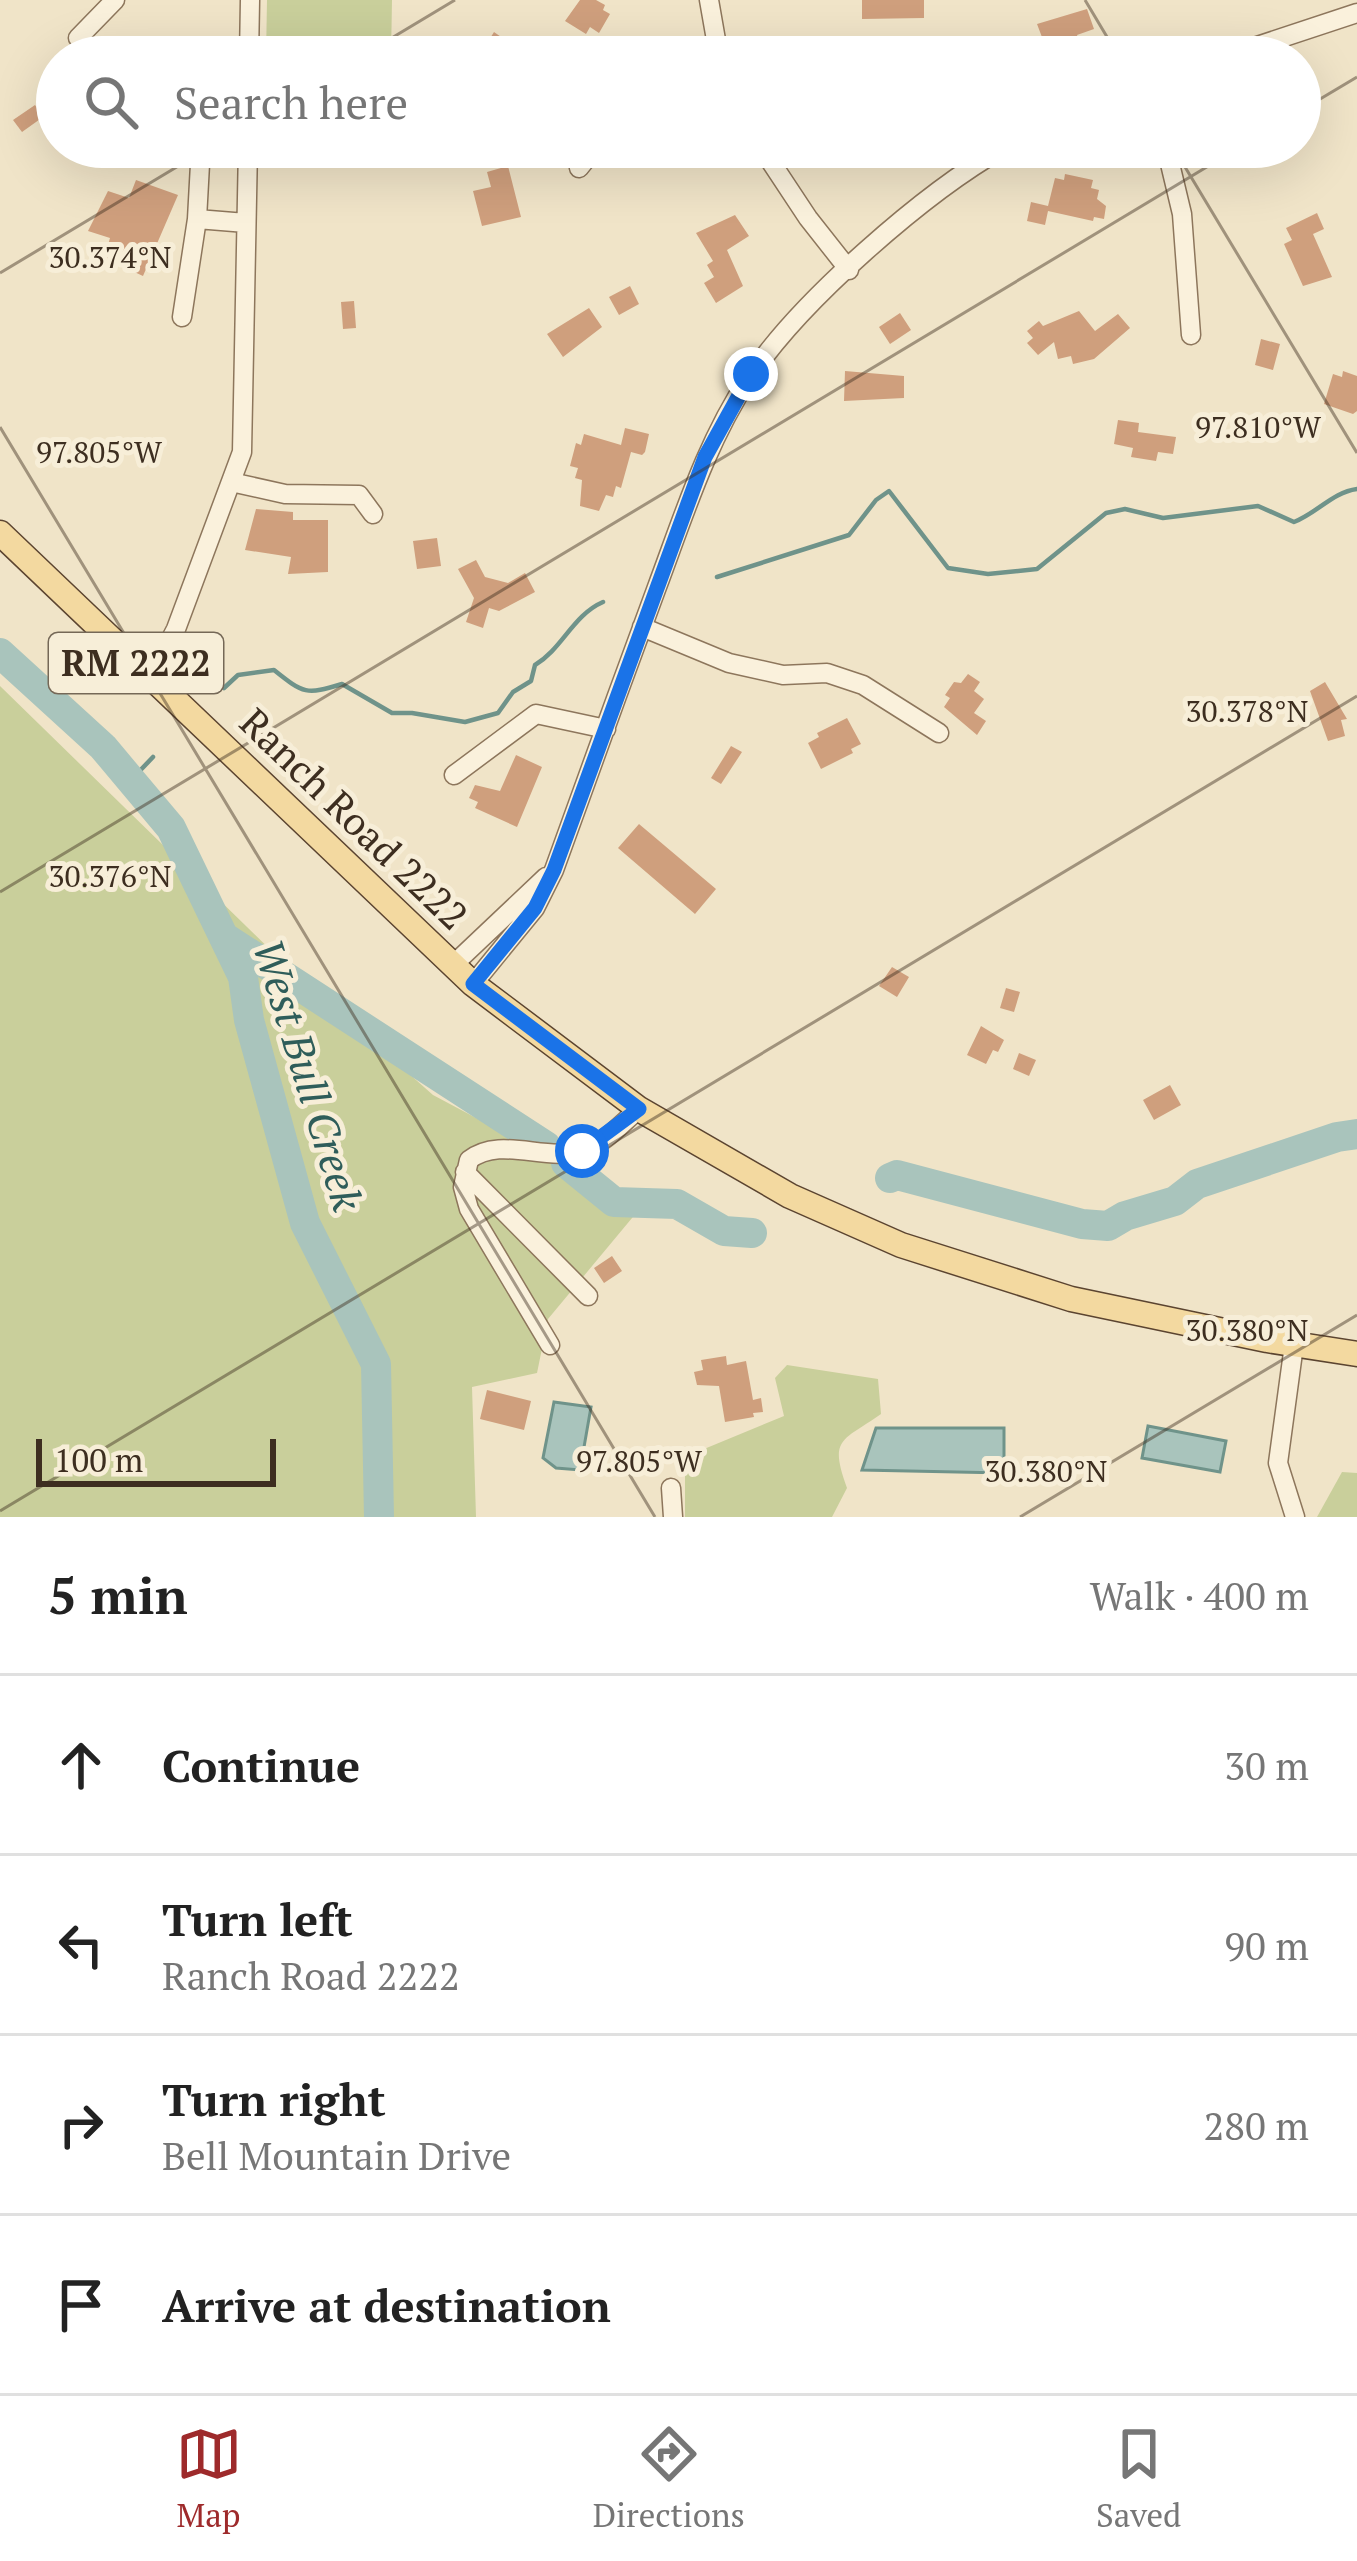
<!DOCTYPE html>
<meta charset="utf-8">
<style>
:root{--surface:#fff;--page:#f6f6f6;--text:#222;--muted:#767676;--line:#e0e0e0;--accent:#9e2a2b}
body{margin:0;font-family:"PT Serif",serif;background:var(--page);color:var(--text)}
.scale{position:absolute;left:36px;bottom:30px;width:240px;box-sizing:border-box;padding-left:12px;border:6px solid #3d2e20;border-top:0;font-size:33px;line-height:42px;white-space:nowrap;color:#3d2e20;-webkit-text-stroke:9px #f7eed8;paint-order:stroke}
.stop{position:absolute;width:36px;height:36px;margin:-27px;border:9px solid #1a73e8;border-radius:50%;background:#fff}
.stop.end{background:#1a73e8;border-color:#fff;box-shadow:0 3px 12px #0008}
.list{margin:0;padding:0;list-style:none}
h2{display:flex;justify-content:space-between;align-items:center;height:156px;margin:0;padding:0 48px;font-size:51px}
h2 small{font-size:39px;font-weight:400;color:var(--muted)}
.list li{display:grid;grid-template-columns:78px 1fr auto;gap:36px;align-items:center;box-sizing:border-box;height:180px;padding:0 48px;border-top:3px solid var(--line)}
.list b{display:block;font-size:45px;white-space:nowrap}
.list p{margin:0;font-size:39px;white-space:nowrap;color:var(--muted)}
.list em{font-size:39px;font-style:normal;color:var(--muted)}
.icon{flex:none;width:66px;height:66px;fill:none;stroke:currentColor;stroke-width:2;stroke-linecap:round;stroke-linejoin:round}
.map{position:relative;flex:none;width:1357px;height:1517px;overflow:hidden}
.search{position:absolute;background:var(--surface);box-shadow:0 12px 48px #0002;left:36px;right:36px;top:36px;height:132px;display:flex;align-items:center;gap:30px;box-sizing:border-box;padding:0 42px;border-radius:66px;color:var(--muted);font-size:45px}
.sheet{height:876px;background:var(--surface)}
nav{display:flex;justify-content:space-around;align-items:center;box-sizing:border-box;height:168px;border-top:3px solid var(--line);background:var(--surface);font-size:33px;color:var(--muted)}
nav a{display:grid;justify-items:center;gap:6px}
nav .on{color:var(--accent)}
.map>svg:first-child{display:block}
.green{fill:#c9cf9b}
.water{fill:#a9c4bc;stroke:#6f938a;stroke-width:3}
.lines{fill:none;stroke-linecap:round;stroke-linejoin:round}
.stream{stroke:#6f938a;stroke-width:4.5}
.river{stroke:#a9c4bc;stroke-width:30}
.building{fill:#cf9f7d}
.minor-casing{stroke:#8d765c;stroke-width:21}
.major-casing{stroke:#5b4430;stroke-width:27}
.minor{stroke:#faf1dc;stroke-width:18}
.major{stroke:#f3d9a0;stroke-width:24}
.route{stroke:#1a73e8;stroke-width:15}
.ticks{fill:none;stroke:#3d2e20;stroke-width:3;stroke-opacity:0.45}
.labels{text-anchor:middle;stroke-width:10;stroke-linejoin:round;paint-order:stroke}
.shield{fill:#f7eed8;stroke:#756857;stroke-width:3}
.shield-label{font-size:36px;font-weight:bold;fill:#3d2e20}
.street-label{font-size:39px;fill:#3d2e20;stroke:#f7eed8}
.water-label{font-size:42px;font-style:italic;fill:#2f5d5a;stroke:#f7eed8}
.ticks-label{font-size:30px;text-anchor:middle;fill:#3d2e20;stroke:#f7eed8;stroke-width:10;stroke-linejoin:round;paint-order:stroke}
</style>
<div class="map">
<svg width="1357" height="1517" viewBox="0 0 1357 1517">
<rect width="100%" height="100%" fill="#f0e4c8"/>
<!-- green -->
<path class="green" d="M267,0H392L391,57H266Z
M0,686L285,964L433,1095L642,1206L548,1319L537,1373L472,1387L476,1517H0Z
M787,1365L878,1379L881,1414C841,1442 829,1438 847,1488L832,1517H685V1470L692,1454L784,1416L775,1378Z
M1342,1472L1357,1473V1517H1317Z"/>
<!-- water -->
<path class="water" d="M554,1402L591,1407L580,1470L556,1468L543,1458Z
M1148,1426L1226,1441L1220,1472L1142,1458Z
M876,1428H1004V1473L862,1470Z"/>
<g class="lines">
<!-- stream -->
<path class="stream" d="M717,577L849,535L876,500L889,491L948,568L988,574L1037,569L1106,513L1125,509L1163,518L1258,506L1294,522C1317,513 1333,492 1357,489
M224,688L238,675L274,670C304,694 306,695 342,684L392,713H412L465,722L498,713L513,692L531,681L535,665C562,649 573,615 603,602
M131,780L153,757"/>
<!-- river -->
<path class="river" d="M0,653L103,747L171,828L243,977L249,1020L305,1223L376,1364L379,1517
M224,937L546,1146
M566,1163L614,1202L677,1204L724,1231L752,1233
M890,1178L897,1175L1082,1224L1108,1226L1125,1216L1175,1201L1197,1184L1337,1137L1357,1134"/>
</g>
<!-- building -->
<path class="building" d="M580,0H596L605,5L603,10L610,14L599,33L590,27L586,34L565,21Z
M862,0H924V18L862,19Z
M1087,9L1094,29L1077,35L1079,41L1048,53L1037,24Z
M494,32L517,48L511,57H468L483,36L489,40Z
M35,105L43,117L22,132L13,120Z
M508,166L521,217L482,226L473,191L491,187L487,172Z
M1065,174L1093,180L1091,188L1099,190L1097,199L1106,206L1104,219L1094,217L1093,221L1048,211L1045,225L1027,221L1031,202L1048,206L1055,178L1064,180Z
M136,180L178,195L143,276L104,258L110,238L88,231L108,191L129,198Z
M1317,213L1324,229L1313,234L1332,277L1303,286L1284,244L1292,240L1286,228Z
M735,215L749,236L727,250L743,286L716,303L704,283L714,277L707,265L713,261L696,233Z
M630,286L639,304L619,315L609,297Z
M354,301L356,328L343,329L341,302Z
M589,308L602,327L563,357L547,334Z
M1079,311L1095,331L1118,314L1130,328L1094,359L1073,364L1071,356L1058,359L1054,342L1038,355L1027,343L1033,338L1027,331L1039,321L1043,326Z
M900,313L911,330L890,344L879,327Z
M1261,339L1280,344L1273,370L1255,365Z
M845,371L904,376V398L844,401Z
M1343,371L1357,376V411L1353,414L1324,404L1333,374L1342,377Z
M1118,420L1139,423L1138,432L1176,437L1173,454L1158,452L1156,461L1131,457L1133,448L1114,444Z
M625,428L649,434L645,452L642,455L631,452L621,488L616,486L613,497L606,495L599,511L580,506L582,480L575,478L578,468L570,466L576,443L581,445L584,434L621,445Z
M256,509L293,512V520H328V572L288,574L291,557L245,550Z
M437,538L441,566L417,569L413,541Z
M476,560L485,577L508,583L525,573L535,592L499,611L489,608L483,628L466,622L474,598L458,569Z
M968,674L980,682L974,691L984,699L974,713L986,721L977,735L944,707L950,698L945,695L954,682L961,683Z
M1325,682L1347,719L1341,720L1345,736L1328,741L1310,691Z
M847,718L861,744L851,749L853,753L821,769L808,743L819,737L817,733Z
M731,746L742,752L721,784L711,778Z
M516,755L542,767L517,827L475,808L478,802L469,798L475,785L500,791Z
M639,824L716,889L695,914L618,848Z
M892,967L909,977L897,997L879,986Z
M1006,988L1020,992L1014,1012L1000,1008Z
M981,1026L1004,1040L998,1052L993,1050L986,1064L967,1055Z
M1019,1053L1036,1060L1029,1076L1013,1069Z
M1170,1085L1181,1105L1154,1120L1143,1100Z
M612,1256L622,1271L604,1283L594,1268Z
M726,1356L727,1365L746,1361L753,1400L761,1398L763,1412L753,1413L754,1417L725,1422L719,1386L697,1385L694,1372L703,1370L701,1360Z
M487,1390L531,1401L524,1430L480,1419Z"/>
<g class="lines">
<defs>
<path id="minor" d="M709,0L719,57
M97,57L78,38L115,0
M249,57L250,0
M1224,57L1357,13
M761,147L808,218L849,270
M1166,147L1182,214L1191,335
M579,168L596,147
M197,219L246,223
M182,317L197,219L200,164L186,147
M231,482L285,494L359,495L373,514
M642,627L729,663L783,675L827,673L863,685L939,733
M151,677L176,629L242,452L248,147
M454,775L536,714L606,729
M453,965L546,877
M473,984L535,908L554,870C588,776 622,681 657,587C684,515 706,443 749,378C799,302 925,192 1005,147
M465,1172L588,1296
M550,1345L469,1209L463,1187L469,1160C501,1135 546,1163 584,1150C604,1144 622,1123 639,1109
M1294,1345L1278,1463L1295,1517
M671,1488L673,1517"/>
<path id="major" d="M0,533L473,984L639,1109L790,1196L901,1245L1071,1299L1267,1340L1357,1354"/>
</defs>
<!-- minor casing -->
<use href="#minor" class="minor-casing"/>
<!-- major casing -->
<use href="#major" class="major-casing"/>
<!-- minor -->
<use href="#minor" class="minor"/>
<!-- major -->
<use href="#major" class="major"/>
</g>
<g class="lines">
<!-- route -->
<path class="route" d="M582,1151L639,1109L473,984L535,908L554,870L705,457L751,374"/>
</g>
<!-- ticks -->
<path class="ticks" d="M1085,0L1119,57M360,57L455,0M1300,111L1357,77M1173,147L1357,453M0,273L210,147M0,427L655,1517M0,892L1240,147M0,1511L1357,696M1020,1517L1357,1315"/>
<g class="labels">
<!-- shield labels -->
<rect class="shield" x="49" y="633" width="174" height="60" rx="9"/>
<g class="shield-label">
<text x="136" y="676">RM 2222</text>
</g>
<!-- street labels -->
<g class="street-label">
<text transform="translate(354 819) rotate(44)" y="14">Ranch Road 2222</text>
</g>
<!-- water labels -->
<g class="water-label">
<text transform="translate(308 1075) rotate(73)" y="15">West Bull Creek</text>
</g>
</g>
<g class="ticks-label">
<text x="110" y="268">30.374°N</text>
<text x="1258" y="438">97.810°W</text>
<text x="99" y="463">97.805°W</text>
<text x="1247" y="722">30.378°N</text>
<text x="110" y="887">30.376°N</text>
<text x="1247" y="1341">30.380°N</text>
<text x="639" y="1472">97.805°W</text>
<text x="1046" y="1482">30.380°N</text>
</g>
</svg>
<div class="scale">100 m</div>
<div class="stop" style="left:582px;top:1151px"></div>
<div class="stop end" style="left:751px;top:374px"></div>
<div class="search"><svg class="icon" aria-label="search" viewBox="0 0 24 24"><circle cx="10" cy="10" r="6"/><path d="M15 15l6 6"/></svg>Search here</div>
</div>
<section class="sheet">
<h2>5 min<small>Walk · 400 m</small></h2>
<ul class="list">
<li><svg class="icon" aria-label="ahead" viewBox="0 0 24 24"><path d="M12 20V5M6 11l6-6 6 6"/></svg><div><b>Continue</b></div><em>30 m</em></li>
<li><svg class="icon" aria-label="left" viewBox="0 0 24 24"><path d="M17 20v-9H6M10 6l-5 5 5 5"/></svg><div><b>Turn left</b><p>Ranch Road 2222</p></div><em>90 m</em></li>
<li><svg class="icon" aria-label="right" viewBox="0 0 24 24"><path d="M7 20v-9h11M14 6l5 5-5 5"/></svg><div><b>Turn right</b><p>Bell Mountain Drive</p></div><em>280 m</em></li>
<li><svg class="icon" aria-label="arrive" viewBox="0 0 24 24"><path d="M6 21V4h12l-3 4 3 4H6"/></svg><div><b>Arrive at destination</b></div></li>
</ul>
</section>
<nav>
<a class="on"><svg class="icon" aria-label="map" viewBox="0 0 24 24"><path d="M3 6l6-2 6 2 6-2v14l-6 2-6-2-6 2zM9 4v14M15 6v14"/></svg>Map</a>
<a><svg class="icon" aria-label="directions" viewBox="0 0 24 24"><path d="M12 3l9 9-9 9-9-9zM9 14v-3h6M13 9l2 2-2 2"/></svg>Directions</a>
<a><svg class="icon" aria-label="saved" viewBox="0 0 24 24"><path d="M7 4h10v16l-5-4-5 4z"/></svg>Saved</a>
</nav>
